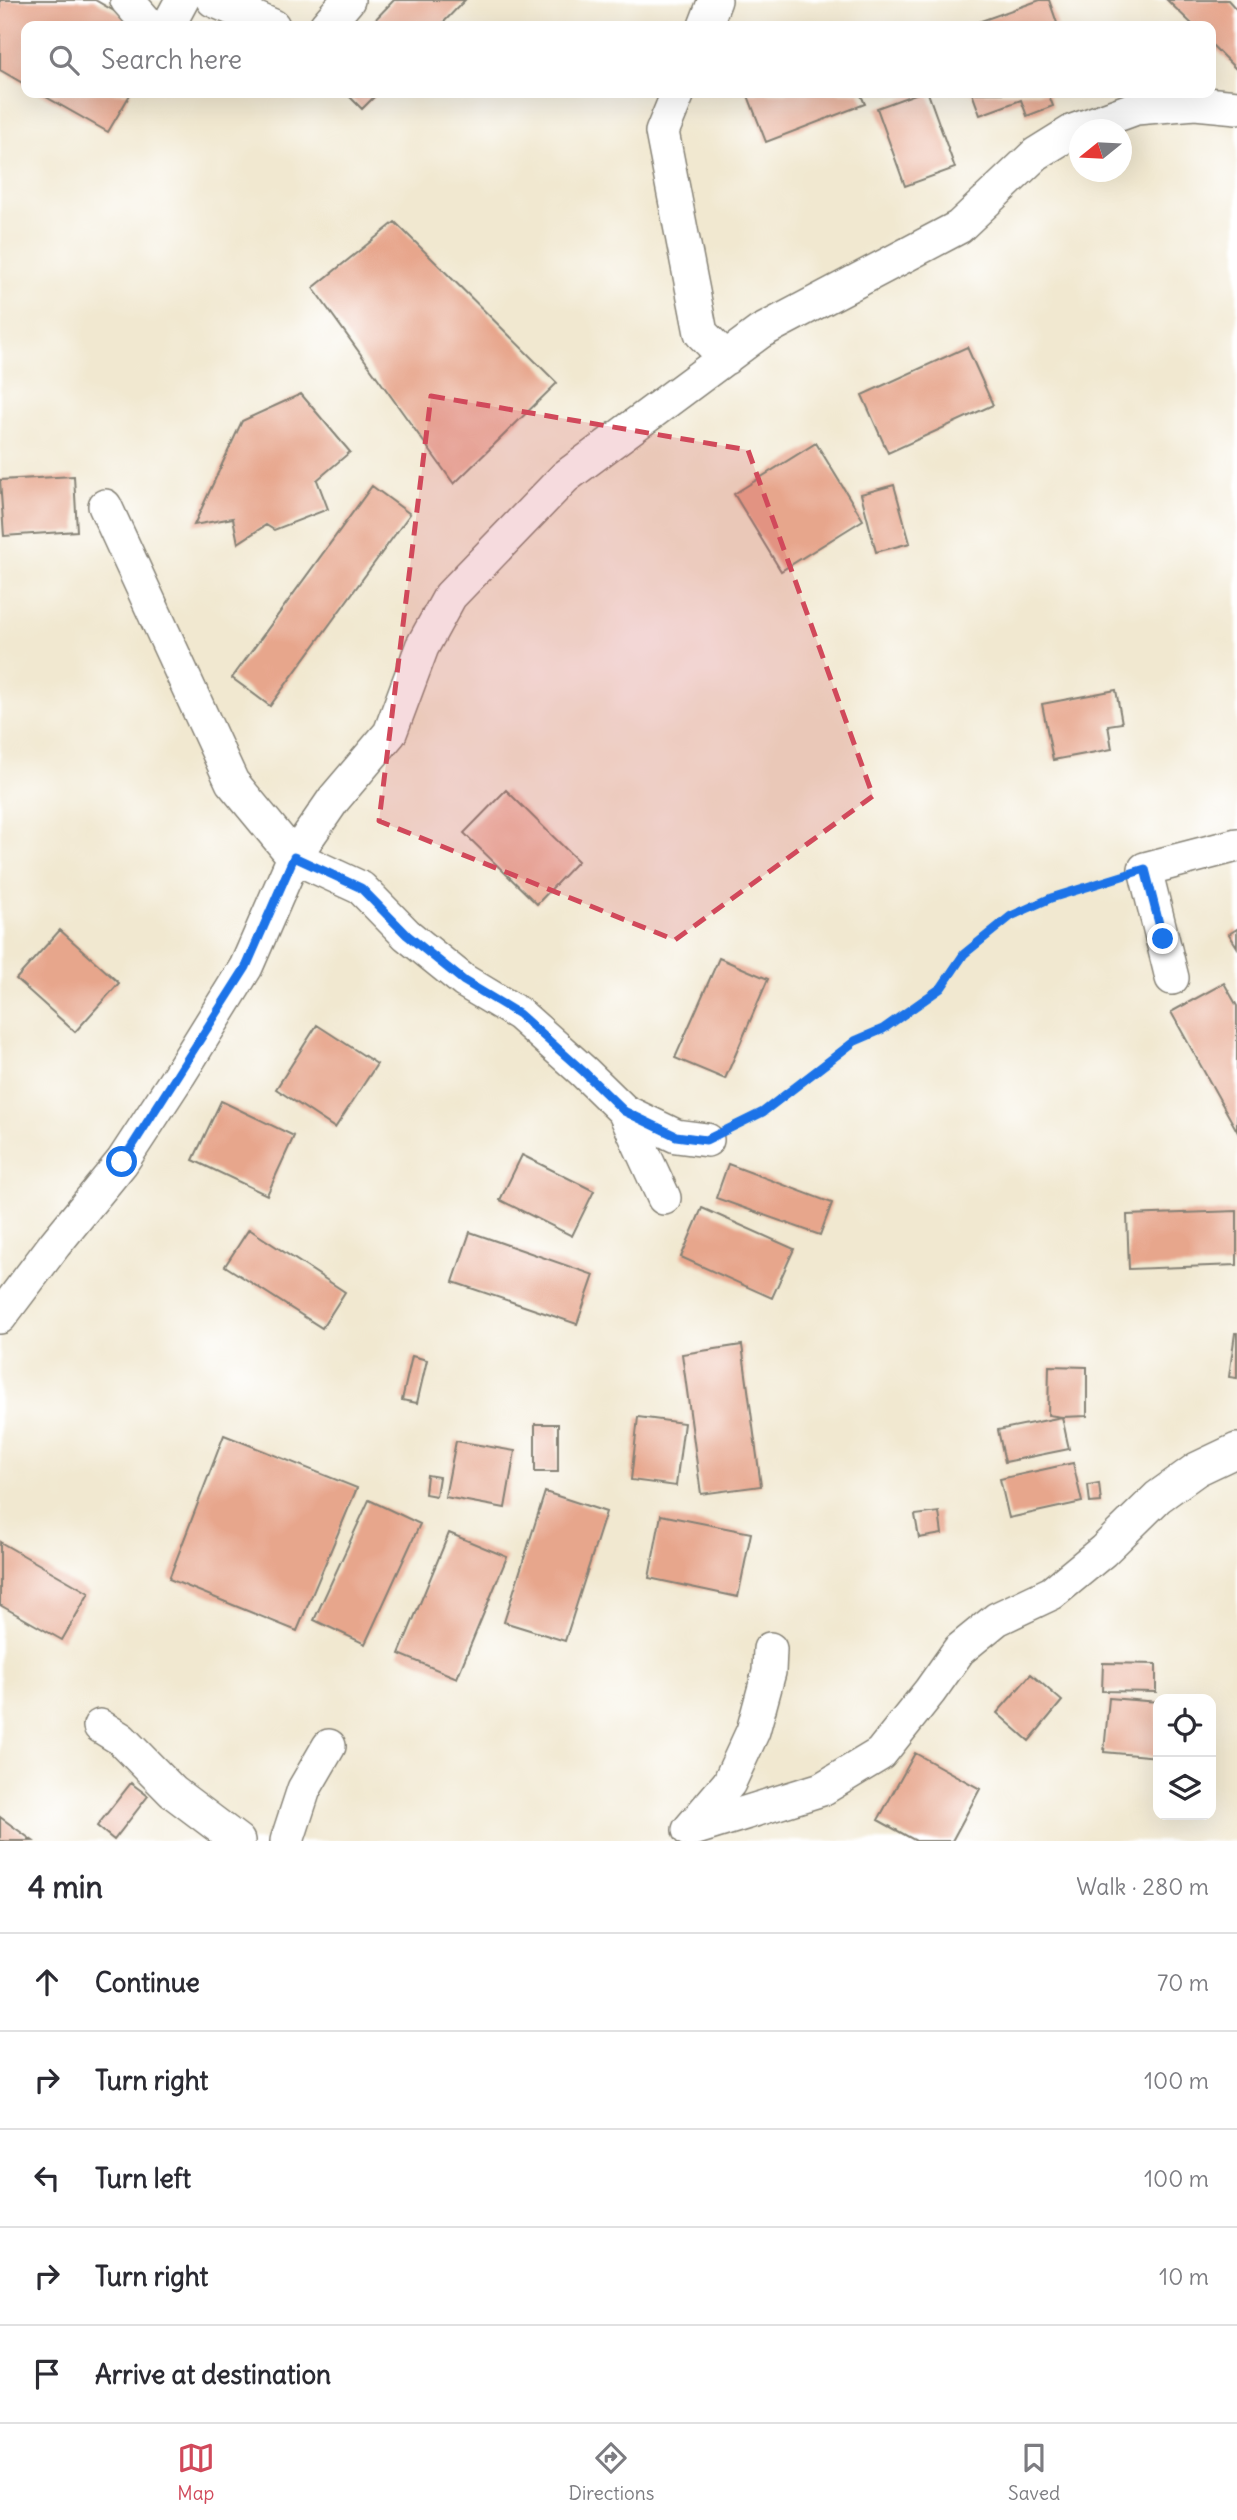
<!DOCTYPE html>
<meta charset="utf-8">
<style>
:root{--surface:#fff;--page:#f2f2f3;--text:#2b2b33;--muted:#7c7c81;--line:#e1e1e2;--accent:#d1495b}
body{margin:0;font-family:Delius,sans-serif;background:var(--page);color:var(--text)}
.controls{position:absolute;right:21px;bottom:21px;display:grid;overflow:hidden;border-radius:14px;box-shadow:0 7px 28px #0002}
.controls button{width:63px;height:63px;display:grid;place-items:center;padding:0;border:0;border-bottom:2px solid var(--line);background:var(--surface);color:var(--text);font:35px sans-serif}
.compass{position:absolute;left:1069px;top:119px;width:63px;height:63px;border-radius:50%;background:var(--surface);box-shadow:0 7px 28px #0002;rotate:252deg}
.stop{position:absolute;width:21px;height:21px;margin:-16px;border:5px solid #1a73e8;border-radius:50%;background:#fff}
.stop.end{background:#1a73e8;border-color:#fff;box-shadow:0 2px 7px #0008}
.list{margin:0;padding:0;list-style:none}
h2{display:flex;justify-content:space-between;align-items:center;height:91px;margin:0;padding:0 28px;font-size:30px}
h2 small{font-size:23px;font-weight:400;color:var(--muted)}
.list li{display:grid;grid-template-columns:46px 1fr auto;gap:21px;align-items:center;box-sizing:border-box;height:98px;padding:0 28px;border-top:2px solid var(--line)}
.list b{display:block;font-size:26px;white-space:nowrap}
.list em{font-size:23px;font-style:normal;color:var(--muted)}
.icon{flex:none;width:38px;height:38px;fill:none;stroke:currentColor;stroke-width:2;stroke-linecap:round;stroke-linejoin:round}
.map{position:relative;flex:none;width:1237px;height:1841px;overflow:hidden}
.search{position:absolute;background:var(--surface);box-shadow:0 7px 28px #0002;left:21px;right:21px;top:21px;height:77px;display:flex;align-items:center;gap:18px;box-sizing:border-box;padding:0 24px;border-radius:14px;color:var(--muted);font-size:26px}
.sheet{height:581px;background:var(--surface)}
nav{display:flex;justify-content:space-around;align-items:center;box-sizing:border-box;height:98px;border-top:2px solid var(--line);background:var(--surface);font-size:19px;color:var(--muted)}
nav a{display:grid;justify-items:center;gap:4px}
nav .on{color:var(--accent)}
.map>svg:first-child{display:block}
.building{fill:#e7a68c}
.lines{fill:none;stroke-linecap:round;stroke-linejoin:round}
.minor-casing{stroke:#868276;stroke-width:36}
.path{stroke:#868276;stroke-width:4.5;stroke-dasharray:5 5;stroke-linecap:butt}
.minor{stroke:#fff;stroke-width:33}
.route{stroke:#1a73e8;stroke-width:9}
.marked{fill:#d1495b;fill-opacity:0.2;stroke:#d1495b;stroke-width:5;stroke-dasharray:14 9;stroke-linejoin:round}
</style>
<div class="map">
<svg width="1237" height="1841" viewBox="0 0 1237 1841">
<rect width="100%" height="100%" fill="#fff"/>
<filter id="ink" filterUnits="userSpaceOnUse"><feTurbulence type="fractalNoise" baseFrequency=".0143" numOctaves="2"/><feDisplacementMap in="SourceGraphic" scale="14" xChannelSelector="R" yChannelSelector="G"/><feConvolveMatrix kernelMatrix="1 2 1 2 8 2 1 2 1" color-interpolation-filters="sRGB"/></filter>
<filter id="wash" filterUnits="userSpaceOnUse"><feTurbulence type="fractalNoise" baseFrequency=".00686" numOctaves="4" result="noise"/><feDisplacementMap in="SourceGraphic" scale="28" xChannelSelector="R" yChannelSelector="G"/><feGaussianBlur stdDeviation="1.57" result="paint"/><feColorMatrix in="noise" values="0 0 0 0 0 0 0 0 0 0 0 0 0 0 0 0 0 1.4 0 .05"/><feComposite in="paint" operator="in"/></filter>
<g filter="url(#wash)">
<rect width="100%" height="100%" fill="#f1e8d0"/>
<g id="blocks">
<!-- building -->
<path class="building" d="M0,0H95L140,26H26V85L0,70Z
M394,0H465L440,26H369Z
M1040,0H1049L1058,26H967Z
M1167,0H1228L1237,10V70L1211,44V26H1194Z
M39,93H131L108,132Z
M346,93H378L362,109Z
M747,93H860L865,104L766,142Z
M918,93H928L955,168L905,186L877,108Z
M972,93H1048L1053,106L1027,116L1021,100L980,115Z
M395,222L557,383L454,484L313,288Z
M967,347L993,405L888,453L862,395Z
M301,394L350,452L317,480L328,509L274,530L266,525L238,543L233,518L194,525L242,421Z
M816,443L863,520L781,571L734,494Z
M74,476L77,531L4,536L0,480Z
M894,485L910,543L876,552L861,494Z
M372,486L410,514L270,706L232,678Z
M1116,690L1122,723L1108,725L1112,749L1053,760L1042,704Z
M506,790L578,861L537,904L464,833Z
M1237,929V947L1229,934Z
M60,930L119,983L75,1032L16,979Z
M719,958L768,979L725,1079L675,1058Z
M1224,983L1237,1006V1131L1171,1012Z
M317,1025L377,1064L335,1128L276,1089Z
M221,1101L294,1136L267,1195L193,1160Z
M522,1155L594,1191L572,1236L500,1200Z
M728,1164L832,1203L820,1235L716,1198Z
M702,1208L794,1249L772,1298L681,1257Z
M1237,1211V1265L1129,1269L1127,1215Z
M249,1229L345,1292L322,1328L225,1266Z
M470,1232L594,1275L577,1324L453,1282Z
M1235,1333H1237V1378L1229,1377Z
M742,1345L761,1486L701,1494L682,1354Z
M412,1356L427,1360L417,1403L402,1400Z
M1049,1366L1087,1367V1416L1062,1417L1069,1449L1005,1462L998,1430L1062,1417L1048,1415Z
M638,1417L684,1423L676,1486L631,1480Z
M535,1424H558V1472H535Z
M224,1435L357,1488L297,1631L169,1579Z
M456,1441L515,1451L505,1508L445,1497Z
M1073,1463L1082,1502L1009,1518L1000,1479Z
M427,1475L439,1477L436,1496L425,1494Z
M1099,1483L1101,1502L1090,1503L1088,1485Z
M545,1492L606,1512L565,1641L504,1622Z
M369,1500L420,1524L365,1644L314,1620Z
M939,1512L942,1534L919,1538L915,1515Z
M661,1515L751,1533L738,1597L649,1578Z
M449,1533L507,1557L457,1678L399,1654Z
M0,1542L89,1593L62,1640L0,1605Z
M1103,1663L1156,1664V1692L1102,1691Z
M1031,1674L1062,1701L1029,1741L997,1713Z
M1109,1698L1158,1702V1757L1104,1752Z
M915,1753L980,1789L952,1841H916L878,1820Z
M131,1783L148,1796L114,1840L97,1826Z
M0,1817L33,1841H0Z"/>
</g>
</g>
<g filter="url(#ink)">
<use href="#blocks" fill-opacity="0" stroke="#868276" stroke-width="2"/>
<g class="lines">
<defs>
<path id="minor" d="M127,0L150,26
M213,0L273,26
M168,26L182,0
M326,26L348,0
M705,26L715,0
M678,93L662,132L701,333L726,358
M105,506L232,782L294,857L361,888L407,935L464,981L519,1014L584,1072L624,1111L664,1198
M1172,978L1145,869L1237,845
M624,1111L676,1136L707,1140
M0,1317L55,1244L122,1162L179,1075L246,967L294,857L334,799L390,733L422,647L450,596L565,477L760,332L959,227L1036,154L1073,131L1136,108L1195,103L1237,107
M100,1726L121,1739L173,1792L238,1841
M689,1830L729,1783L753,1731L769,1672L770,1649
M690,1830L822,1789L880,1754L930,1691L959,1650L997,1619L1052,1593L1103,1551L1158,1497L1197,1469L1237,1450
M287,1841L304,1789L329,1746"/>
</defs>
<!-- minor casing -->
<use href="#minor" class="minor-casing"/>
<!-- path -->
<path class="path" d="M735,1126L763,1112L855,1041L883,1029L941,988L964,954L1011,916L1051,898L1114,878"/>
<!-- minor -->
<use href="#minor" class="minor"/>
</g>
</g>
<g class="lines" filter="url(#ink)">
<!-- route -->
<path class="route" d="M122,1162L246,967L294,857L361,888L407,935L464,981L519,1014L584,1072L624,1111L676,1136L706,1140L763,1112L855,1041L883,1029L941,988L964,954L1011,916L1051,898L1145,869L1163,939"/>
</g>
<!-- marked area -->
<path class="marked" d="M431,396L748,450L873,796L675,940L379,821Z"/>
</svg>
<div class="controls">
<button><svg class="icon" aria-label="locate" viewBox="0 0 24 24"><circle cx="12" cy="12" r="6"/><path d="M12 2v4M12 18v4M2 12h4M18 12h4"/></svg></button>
<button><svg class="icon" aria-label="layers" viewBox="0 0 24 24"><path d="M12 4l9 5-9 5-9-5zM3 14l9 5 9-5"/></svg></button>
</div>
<svg class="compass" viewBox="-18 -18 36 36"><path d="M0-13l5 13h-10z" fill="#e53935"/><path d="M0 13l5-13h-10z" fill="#7c7c81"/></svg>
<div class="stop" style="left:122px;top:1162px"></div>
<div class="stop end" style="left:1163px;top:939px"></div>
<div class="search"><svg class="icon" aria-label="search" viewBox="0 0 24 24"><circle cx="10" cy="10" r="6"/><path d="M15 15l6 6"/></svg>Search here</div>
</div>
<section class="sheet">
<h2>4 min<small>Walk · 280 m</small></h2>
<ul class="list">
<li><svg class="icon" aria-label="ahead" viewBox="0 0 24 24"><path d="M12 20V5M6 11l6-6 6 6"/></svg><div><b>Continue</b></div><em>70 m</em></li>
<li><svg class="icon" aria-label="right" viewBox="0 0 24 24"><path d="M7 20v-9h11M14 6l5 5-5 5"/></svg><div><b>Turn right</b></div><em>100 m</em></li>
<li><svg class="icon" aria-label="left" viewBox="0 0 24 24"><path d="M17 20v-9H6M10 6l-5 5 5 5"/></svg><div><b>Turn left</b></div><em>100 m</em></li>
<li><svg class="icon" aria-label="right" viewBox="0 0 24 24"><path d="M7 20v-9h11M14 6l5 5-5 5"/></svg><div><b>Turn right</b></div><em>10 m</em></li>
<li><svg class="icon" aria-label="arrive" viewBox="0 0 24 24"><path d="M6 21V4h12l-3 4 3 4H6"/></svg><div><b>Arrive at destination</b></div></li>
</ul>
</section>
<nav>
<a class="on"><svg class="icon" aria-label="map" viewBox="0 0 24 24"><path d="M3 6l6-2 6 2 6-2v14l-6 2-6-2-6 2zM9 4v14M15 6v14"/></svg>Map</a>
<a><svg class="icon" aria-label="directions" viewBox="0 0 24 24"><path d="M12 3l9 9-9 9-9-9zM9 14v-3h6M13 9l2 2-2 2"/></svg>Directions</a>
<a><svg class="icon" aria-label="saved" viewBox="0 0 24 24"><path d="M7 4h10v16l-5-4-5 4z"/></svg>Saved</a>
</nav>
